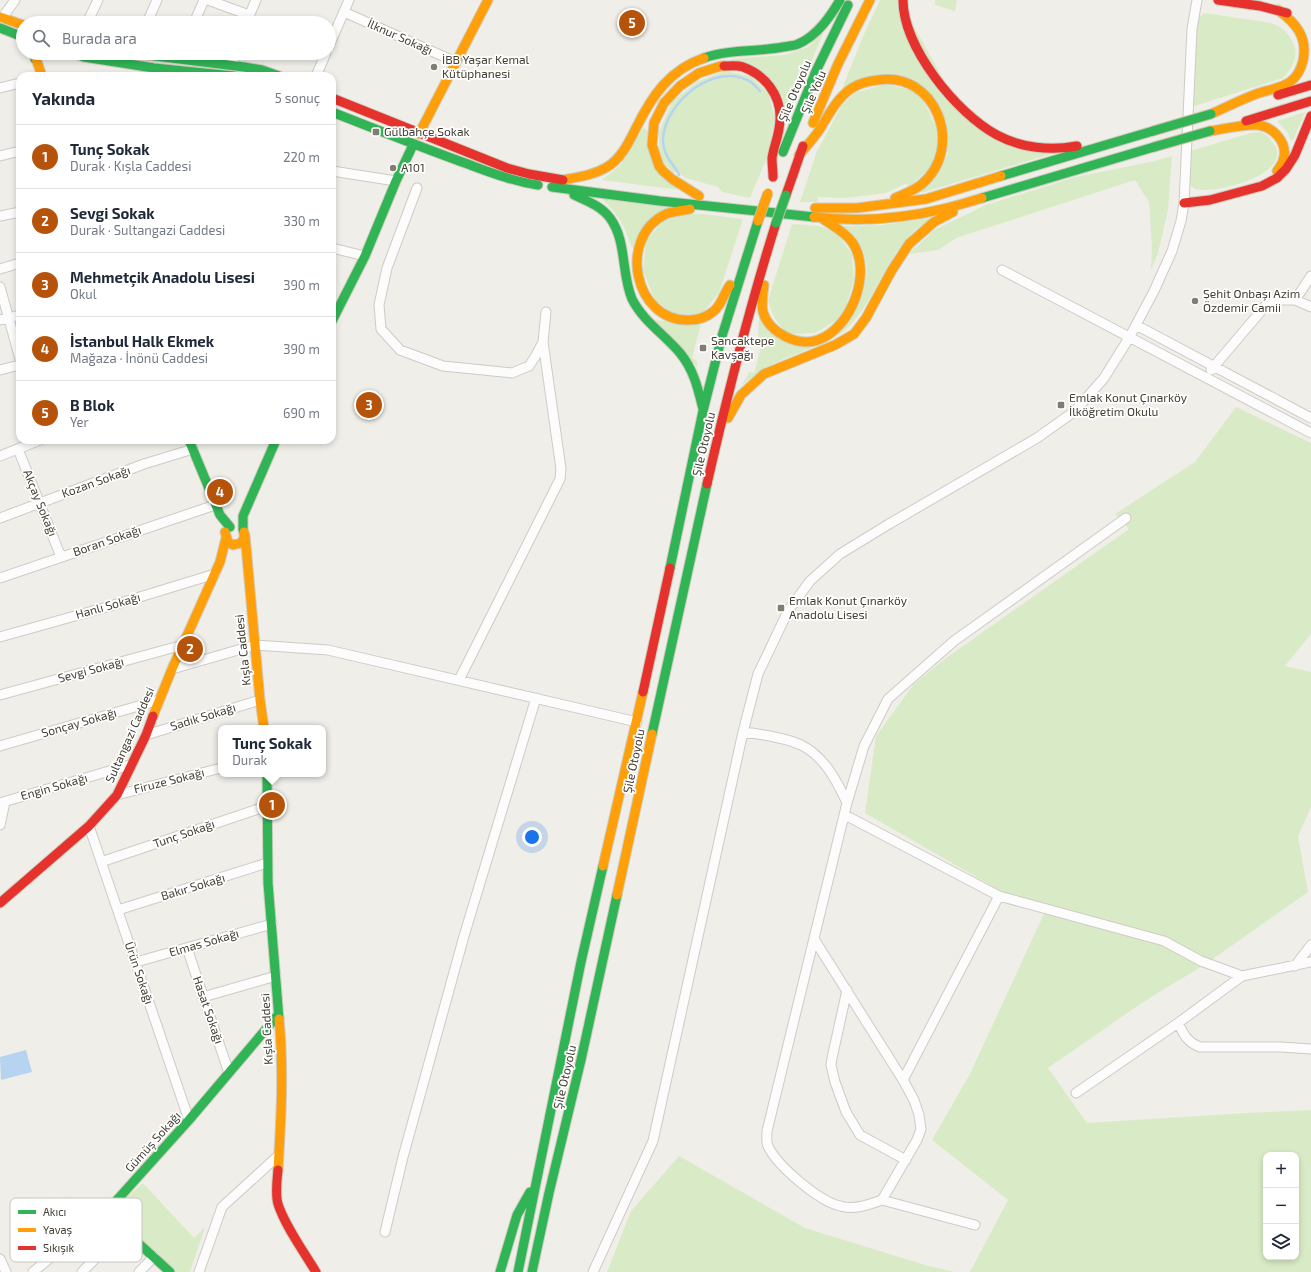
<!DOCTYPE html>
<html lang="tr">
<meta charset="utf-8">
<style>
:root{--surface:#fff;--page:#f6f6f7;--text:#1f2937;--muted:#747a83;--line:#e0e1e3;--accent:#b45309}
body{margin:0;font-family:"Exo 2",sans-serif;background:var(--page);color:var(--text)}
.controls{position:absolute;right:12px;bottom:12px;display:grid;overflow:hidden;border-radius:8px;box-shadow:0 2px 6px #0003}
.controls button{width:36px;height:36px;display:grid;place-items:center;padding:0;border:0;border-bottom:1px solid var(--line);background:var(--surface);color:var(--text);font:20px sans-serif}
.you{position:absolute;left:532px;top:837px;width:14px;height:14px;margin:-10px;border:3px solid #fff;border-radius:50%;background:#1a73e8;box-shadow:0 0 0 6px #1a73e833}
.badge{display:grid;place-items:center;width:26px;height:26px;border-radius:50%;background:var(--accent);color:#fff;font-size:13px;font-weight:700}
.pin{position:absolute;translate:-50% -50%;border:2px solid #fff;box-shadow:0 1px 4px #0006}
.popup{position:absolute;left:218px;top:725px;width:108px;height:52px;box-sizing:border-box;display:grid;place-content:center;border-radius:8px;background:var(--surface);filter:drop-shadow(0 1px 3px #0005);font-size:13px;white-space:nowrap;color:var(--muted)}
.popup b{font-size:15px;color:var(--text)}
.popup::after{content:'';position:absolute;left:50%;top:100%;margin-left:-8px;border:8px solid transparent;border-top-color:var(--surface)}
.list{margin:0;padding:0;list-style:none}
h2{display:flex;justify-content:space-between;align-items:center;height:52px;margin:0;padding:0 16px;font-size:17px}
h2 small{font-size:13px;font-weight:400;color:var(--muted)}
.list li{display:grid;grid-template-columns:26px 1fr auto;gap:12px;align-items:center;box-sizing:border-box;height:64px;padding:0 16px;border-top:1px solid var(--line)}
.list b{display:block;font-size:15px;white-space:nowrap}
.list p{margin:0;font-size:13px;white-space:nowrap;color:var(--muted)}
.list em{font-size:13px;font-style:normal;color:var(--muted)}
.icon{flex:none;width:22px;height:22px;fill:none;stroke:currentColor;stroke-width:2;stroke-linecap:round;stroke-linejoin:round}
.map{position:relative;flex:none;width:1311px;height:1272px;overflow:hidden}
.search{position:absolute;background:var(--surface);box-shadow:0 2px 6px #0003;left:16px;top:16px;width:320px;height:44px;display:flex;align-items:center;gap:10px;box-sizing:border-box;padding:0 14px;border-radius:22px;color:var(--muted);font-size:15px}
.panel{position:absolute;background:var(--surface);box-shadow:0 2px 6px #0003;left:16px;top:72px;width:320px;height:372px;border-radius:12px}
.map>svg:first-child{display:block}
.green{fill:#d9ebc6;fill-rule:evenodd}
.water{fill:#b6d3f0}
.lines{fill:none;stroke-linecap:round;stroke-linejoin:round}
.stream{stroke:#b6d3f0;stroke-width:2.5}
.street-casing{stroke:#cecbc5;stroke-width:11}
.fast-casing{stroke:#cfccbe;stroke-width:11}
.slow-casing{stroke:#cfccbe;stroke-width:11}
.jam-casing{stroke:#cfccbe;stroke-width:11}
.street{stroke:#fdfcfc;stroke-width:9}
.fast{stroke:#30b455;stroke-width:9}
.slow{stroke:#ff9f0a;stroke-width:9}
.jam{stroke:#e5322d;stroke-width:9}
.fast-bridge-casing{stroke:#c9bea2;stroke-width:11;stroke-linecap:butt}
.slow-bridge-casing{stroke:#c9bea2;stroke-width:11;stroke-linecap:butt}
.fast-bridge{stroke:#30b455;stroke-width:9}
.slow-bridge{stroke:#ff9f0a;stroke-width:9}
.poi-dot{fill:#817d73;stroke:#fff;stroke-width:1.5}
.labels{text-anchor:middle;stroke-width:3.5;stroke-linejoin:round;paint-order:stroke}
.street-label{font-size:12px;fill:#454034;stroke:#fff}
.poi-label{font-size:12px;fill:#454034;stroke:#fff;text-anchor:start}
.key{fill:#fff;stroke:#c7c6c2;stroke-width:1}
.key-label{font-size:11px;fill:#454034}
</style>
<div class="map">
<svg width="1311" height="1272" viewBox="0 0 1311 1272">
<rect width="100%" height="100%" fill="#f0eee8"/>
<!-- green -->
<path class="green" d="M880,0H899L964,116L1051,154L921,193L948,154L914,79L841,91L865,32Z
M935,0H957L955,11L935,5Z
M1205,13C1220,15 1236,18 1251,20C1260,21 1270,22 1278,26C1286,30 1291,37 1294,45C1299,58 1291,69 1283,78L1191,107L1198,18Z
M824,32L785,122L783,97L732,59L785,55L808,47Z
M725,71L750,76L768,92L775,119L767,157L750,198L722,192L718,187L686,178L675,171L674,174L664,162L659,150V131L672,102L698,81Z
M886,84L912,90L931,110L939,141L931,167L910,186L905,184L886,193L863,196L842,198L818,197V202H800L817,151L842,105L854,93Z
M1305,112L1293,140L1290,139L1288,133L1277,121Z
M643,128L647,130L679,190L602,180L620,165Z
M1261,132C1267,135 1270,138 1274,144C1295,177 1202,198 1192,187C1187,183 1190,158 1190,151L1251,133Z
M1172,156L1168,210L1158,253L1151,270L1152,247L1149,202L1135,180L956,238L938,250L909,254L934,230L986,205L1076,177L1155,161Z
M601,198L671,207L632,248C624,225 619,215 601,198Z
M685,214H703L743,219L719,293L702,314H674L655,300L643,271L646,241L663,221Z
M934,217C926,223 916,228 910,235C884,262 872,307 844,331C827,345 795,353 775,363C763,369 752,377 742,385L749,372L754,373L762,342L758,340L759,315C761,320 763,325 766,329C780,345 803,349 822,343C826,342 829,339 832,336C861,316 880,267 855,237C852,233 847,230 843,226L882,225Z
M792,224L819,226L836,232L852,254L854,280L846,306L837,320L815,333L788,334C777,323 772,316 768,300Z
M654,320L701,324L692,358L697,361V367Z
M1236,407L1311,443V634L1285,666L1311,672V807L1298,836L1308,892L1203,966L1164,989L1136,1007L1048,1068L1087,1123L1247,1113L1311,1110V1272H970L1008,1200L932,1140L970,1074L1048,905L1004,893L865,813L876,736L914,684L946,658L1129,529L1115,514L1195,462ZM1266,1155H1296V1257H1266Z
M679,1156L805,1228L925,1265L955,1272H607L631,1211Z
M143,1183L194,1238L205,1227L190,1272H173L111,1211Z
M71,1197L79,1212L59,1222L51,1207Z"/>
<!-- water -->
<path class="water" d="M26,1050L32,1072L1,1080L0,1057Z"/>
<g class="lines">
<!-- stream -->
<path class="stream" d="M679,175C678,171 675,169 673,165C667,158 663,149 663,140C664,102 716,60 751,82C755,85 757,88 760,91"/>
<defs>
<path id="street" d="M208,0L249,15
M344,12L456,62
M2,18L15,0
M87,23L98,0
M147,23L157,0
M194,23L204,0
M246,23L256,0
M329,46L349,0
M232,65L236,53
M316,76L326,53
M0,88L20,83
M0,156L20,151
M332,171L396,181
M417,188L387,268L379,305L381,329L400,350L443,366L512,373L529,366L535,357L543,342L546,312
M0,216L20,212
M332,248L365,256
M0,269L20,263
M1002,270L1311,433
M0,287L20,359
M1295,300L1311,276
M0,320L20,315
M1136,325L1311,418
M0,370L20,365
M1211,370L1267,304L1274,300H1295L1311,307
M18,449L61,557
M0,456L40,440
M0,518L144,464L193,449
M0,578L215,505
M0,637L107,607L215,574
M172,669L255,645L328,650L637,722
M459,680L560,479L561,469L543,342
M0,695L183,645
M743,732C760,734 786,738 801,745C824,756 837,781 847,803
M146,735L260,700
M0,746L159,700
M117,795L221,768
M0,803L130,765
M845,815L999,896L1164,941L1201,961L1242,976L1311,962
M0,825L5,802
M89,826L189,1120
M101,862L267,806
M118,910L267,863
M814,939L903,1080L914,1100L919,1115L921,1129L917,1140L882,1200C868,1205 855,1210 840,1206C819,1201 777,1166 768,1146C766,1142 767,1136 767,1131L847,803L864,746L888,699L897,691L954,641L1126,518
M187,948L229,1073
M136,962L272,924
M1295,966L1311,945
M847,990L832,1058L831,1065L835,1082L846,1112L860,1135L906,1160
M203,997L276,976
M1178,1023C1184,1035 1187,1042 1200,1047H1281L1311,1049
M903,1080L999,896
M1076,1093L1178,1023L1242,976
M882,1200L975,1225
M385,1232L403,1157L464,936L536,698
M0,1259L6,1272
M33,1272L108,1210
M82,1272L124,1230
M139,1272L154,1257
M199,1272L222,1207L279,1155
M593,1272L653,1141L743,732L758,674L788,611L810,581L840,554L889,524L1037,438L1075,411L1104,378L1129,338L1154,291L1172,251L1181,221L1184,203L1192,29L1197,0"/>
<path id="fast" d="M0,28L23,37
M73,53L84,57L154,68L234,76
M131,53L244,67L262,70L279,76
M704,58C729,49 757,52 783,47C788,46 794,46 798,44C817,36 830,17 840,0
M35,59L38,53
M332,112C375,129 418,146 462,162C487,171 511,181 538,185
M783,152L816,71L848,5
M1001,176L1153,131
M552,187L660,201L814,217
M574,195C587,201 601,206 610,218C627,241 621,273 632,299C643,321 665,335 680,353C694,370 698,389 703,409
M982,198L1154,147
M332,321L365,256L396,181L413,145
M189,440L220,515L230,527
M243,530V516L276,440
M670,568L703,411L722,336L758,221
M652,734L707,484
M267,774L268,883L279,1019
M170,1272L124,1230L108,1210L189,1120L278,1015
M500,1272L517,1215L530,1192
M518,1272L581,962L603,866
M532,1272L549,1193L581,1060L617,895"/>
<path id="slow" d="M0,17L23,25
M34,53L42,76
M1211,114C1227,107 1242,99 1259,93C1269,90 1281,88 1290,82C1297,77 1301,69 1303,61C1308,37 1296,23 1278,10
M813,123L838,64L870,0
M1210,131C1223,129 1244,124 1257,125C1272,126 1287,141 1284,157C1283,162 1280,167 1277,171
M419,134L488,0
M799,155C806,147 814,138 820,129C829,114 837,98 852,88C860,83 868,81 878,80C936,71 965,147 922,184C914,191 904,194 895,198
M563,180C578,177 594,175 607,167C621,159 629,142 636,128C652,96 669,70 704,58
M699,196L672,179L663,171L659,166L652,145L654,123L664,103L680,86L699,73L721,66H724
M815,208H857L926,199L1001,176
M690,209C682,211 674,211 666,214C617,237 634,322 689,320C698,320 707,317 714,311C722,304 724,293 730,285
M814,217C857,222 901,219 943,209C956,206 969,202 982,198
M764,285C763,294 761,304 763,312C769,333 798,347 818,340C852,328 873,271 852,242C845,232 833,226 823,219
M728,418L741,395L764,374L835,345L854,334L866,318L892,270L909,244L934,222L953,212
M225,532L228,542L233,545L241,543L244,538V532
M245,535L260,700L264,728
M153,716L172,669L220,562L226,538
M603,866L643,692
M617,895L652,734
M278,1170C281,1120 284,1070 279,1019"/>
<path id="jam" d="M903,0C903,47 956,113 997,135C1021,148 1050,151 1077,146
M1218,0L1260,6L1287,13
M724,66C730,66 737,65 743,67C765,75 781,95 780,119C780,133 774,145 772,158C772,165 773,171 773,177
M1278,95L1311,85
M332,98L507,168L529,174L563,180
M1246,121L1311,101
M786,195L803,146
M1184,203L1210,200L1262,186L1277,178L1286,169L1295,155L1311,116
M707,484C727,396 749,309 776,223
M643,692L670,568
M0,903L89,826L117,795L146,735L153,716
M278,1170C277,1181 275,1194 278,1204C285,1226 304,1252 316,1272"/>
</defs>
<!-- street casing -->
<use href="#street" class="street-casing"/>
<!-- fast casing -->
<use href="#fast" class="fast-casing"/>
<!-- slow casing -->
<use href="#slow" class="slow-casing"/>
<!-- jam casing -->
<use href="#jam" class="jam-casing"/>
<!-- street -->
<use href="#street" class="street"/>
<!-- fast -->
<use href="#fast" class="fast"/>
<!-- slow -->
<use href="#slow" class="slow"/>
<!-- jam -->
<use href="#jam" class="jam"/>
<defs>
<path id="fast-bridge" d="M1153,131L1211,114
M1154,147L1210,131
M776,223L786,195"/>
<path id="slow-bridge" d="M758,221L768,193"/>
</defs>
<!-- fast-bridge casing -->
<use href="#fast-bridge" class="fast-bridge-casing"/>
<!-- slow-bridge casing -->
<use href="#slow-bridge" class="slow-bridge-casing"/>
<!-- fast-bridge -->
<use href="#fast-bridge" class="fast-bridge"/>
<!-- slow-bridge -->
<use href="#slow-bridge" class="slow-bridge"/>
</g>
<!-- markers -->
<g class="poi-dot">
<circle cx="434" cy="67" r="4"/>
<rect x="372" y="128" width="8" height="8" rx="2"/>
<circle cx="393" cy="168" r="4"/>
<circle cx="1195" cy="301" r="4"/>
<rect x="699" y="344" width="8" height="8" rx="2"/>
<rect x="1057" y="401" width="8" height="8" rx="2"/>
<rect x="777" y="604" width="8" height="8" rx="2"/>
</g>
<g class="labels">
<!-- street labels -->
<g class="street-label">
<text transform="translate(400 37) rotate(24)" y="4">İlknur Sokağı</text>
<text transform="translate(795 91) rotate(-67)" y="4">Şile Otoyolu</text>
<text transform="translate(814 92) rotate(-67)" y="4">Şile Yolu</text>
<text transform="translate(704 444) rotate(-77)" y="4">Şile Otoyolu</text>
<text transform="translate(96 482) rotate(-20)" y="4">Kozan Sokağı</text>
<text transform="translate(40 503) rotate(68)" y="4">Akçay Sokağı</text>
<text transform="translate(107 541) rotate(-19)" y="4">Boran Sokağı</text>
<text transform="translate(108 606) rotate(-16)" y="4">Hanlı Sokağı</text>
<text transform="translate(243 650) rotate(-96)" y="4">Kışla Caddesi</text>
<text transform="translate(91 670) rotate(-15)" y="4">Sevgi Sokağı</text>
<text transform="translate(203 717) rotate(-17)" y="4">Sadık Sokağı</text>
<text transform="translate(79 723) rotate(-16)" y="4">Sonçay Sokağı</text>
<text transform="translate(130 735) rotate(-66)" y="4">Sultangazi Caddesi</text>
<text transform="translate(634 761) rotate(-78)" y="4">Şile Otoyolu</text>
<text transform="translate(169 781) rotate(-14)" y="4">Firuze Sokağı</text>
<text transform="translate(54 787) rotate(-16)" y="4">Engin Sokağı</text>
<text transform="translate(184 834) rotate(-19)" y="4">Tunç Sokağı</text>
<text transform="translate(193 887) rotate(-17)" y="4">Bakır Sokağı</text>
<text transform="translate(204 943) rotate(-16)" y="4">Elmas Sokağı</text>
<text transform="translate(139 973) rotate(71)" y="4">Ürün Sokağı</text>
<text transform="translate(208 1010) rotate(71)" y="4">Hasat Sokağı</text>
<text transform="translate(267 1029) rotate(-93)" y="4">Kışla Caddesi</text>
<text transform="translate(565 1077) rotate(-77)" y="4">Şile Otoyolu</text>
<text transform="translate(153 1142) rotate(-48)" y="4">Gümüş Sokağı</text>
</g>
<!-- poi labels -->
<g class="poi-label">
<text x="442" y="64">İBB Yaşar Kemal<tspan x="442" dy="14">Kütüphanesi</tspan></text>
<text x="384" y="136">Gülbahçe Sokak</text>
<text x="401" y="172">A101</text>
<text x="1203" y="298">Şehit Onbaşı Azim<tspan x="1203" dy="14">Özdemir Camii</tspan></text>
<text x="711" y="345">Sancaktepe<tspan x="711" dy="14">Kavşağı</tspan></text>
<text x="1069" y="402">Emlak Konut Çınarköy<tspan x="1069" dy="14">İlköğretim Okulu</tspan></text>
<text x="789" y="605">Emlak Konut Çınarköy<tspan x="789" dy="14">Anadolu Lisesi</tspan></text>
</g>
</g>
<!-- legend -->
<rect x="10" y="1198" width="132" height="64" rx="6" class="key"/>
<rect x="18" y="1210" width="18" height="4" fill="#30b455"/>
<rect x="18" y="1228" width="18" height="4" fill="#ff9f0a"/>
<rect x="18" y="1246" width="18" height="4" fill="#e5322d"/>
<g class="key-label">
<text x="43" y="1216">Akıcı</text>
<text x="43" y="1234">Yavaş</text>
<text x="43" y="1252">Sıkışık</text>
</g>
</svg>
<div class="controls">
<button>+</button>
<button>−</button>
<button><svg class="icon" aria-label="layers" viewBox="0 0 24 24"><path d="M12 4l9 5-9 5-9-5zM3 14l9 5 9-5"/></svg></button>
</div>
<div class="you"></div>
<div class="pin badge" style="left:272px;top:805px">1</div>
<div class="popup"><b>Tunç Sokak</b>Durak</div>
<div class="pin badge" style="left:190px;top:649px">2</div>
<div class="pin badge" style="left:369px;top:405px">3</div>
<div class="pin badge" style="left:220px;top:492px">4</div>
<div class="pin badge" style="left:632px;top:23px">5</div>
<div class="search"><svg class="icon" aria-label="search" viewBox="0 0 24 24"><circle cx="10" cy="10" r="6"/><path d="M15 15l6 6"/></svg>Burada ara</div>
<section class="panel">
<h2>Yakında<small>5 sonuç</small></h2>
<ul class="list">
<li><span class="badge">1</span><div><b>Tunç Sokak</b><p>Durak · Kışla Caddesi</p></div><em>220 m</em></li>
<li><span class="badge">2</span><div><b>Sevgi Sokak</b><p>Durak · Sultangazi Caddesi</p></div><em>330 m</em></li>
<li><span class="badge">3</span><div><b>Mehmetçik Anadolu Lisesi</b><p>Okul</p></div><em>390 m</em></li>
<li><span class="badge">4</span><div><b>İstanbul Halk Ekmek</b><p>Mağaza · İnönü Caddesi</p></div><em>390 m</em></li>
<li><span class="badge">5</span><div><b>B Blok</b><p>Yer</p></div><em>690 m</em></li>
</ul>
</section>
</div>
